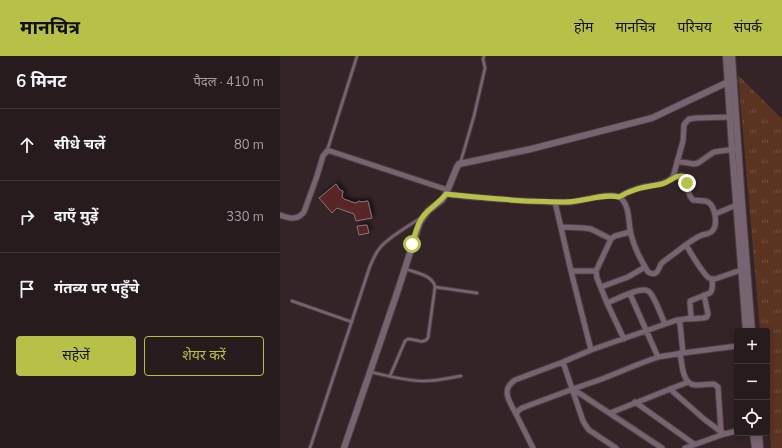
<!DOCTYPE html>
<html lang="hi">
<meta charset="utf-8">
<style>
:root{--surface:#271b1e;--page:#2f2427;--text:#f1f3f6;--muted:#a4a1a4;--line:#43393c;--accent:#b7c147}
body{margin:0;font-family:"Nunito Sans","Noto Sans Devanagari",sans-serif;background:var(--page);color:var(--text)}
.controls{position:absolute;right:12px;bottom:12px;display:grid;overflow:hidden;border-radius:4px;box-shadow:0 2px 6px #0003}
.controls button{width:36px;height:36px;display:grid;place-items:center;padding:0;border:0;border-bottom:1px solid var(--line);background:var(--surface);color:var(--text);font:20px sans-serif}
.stop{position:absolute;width:12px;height:12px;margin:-9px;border:3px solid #b7c147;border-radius:50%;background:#fff}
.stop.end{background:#b7c147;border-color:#fff;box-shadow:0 1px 4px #0008}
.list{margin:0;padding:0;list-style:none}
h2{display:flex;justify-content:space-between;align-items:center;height:52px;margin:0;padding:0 16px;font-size:17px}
h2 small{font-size:13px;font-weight:400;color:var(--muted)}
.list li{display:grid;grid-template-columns:26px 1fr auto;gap:12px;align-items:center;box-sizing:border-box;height:72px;padding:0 16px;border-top:1px solid var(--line)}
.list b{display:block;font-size:15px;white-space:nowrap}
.list em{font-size:13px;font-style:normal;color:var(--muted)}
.actions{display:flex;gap:8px;padding:12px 16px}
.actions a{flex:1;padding:9px 0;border:1px solid var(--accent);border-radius:4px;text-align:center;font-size:14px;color:var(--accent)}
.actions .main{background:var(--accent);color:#111}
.icon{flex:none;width:22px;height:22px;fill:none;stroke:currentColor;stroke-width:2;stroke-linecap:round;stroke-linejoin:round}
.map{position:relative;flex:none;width:502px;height:392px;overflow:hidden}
header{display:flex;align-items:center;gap:24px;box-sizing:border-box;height:56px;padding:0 20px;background:var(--accent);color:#111}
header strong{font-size:19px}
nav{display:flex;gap:22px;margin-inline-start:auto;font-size:14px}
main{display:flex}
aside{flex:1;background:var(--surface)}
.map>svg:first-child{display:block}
.grass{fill:url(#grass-tufts)}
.building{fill:#592726;stroke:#877473;filter:url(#shadow)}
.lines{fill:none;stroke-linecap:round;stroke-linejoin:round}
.service-casing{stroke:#4e3f43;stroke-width:4.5}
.minor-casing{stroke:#4e3f43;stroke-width:7}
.tertiary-casing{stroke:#4e3f43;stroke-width:8}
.service{stroke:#786371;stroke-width:2.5}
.minor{stroke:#786371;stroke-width:5}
.tertiary{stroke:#786371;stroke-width:6}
.route{stroke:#b7c147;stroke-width:5}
</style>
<header>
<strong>मानचित्र</strong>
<nav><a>होम</a><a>मानचित्र</a><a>परिचय</a><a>संपर्क</a></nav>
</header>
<main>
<aside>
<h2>6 मिनट<small>पैदल · 410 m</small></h2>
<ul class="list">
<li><svg class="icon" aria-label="ahead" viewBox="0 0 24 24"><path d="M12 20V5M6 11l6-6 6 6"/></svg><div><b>सीधे चलें</b></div><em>80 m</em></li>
<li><svg class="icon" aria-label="right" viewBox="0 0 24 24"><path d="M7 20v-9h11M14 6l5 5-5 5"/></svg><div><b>दाएँ मुड़ें</b></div><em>330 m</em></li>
<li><svg class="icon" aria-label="arrive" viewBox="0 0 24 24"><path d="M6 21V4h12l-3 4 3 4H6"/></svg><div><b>गंतव्य पर पहुँचे</b></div></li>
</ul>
<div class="actions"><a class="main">सहेजें</a><a>शेयर करें</a></div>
</aside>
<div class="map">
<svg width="502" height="392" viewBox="0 0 502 392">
<defs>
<pattern id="grass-tufts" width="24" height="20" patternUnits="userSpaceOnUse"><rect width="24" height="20" fill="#5a3321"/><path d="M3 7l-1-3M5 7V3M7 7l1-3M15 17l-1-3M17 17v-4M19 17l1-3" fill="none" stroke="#725141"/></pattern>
<filter id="shadow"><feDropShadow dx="2.5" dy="-2.5" stdDeviation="2" flood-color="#0009"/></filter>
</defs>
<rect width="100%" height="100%" fill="#342428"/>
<!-- grass -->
<path class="grass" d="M458,19L502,63V392H491L487,351V275H480Z"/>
<!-- building -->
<path class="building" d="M56,128L60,134L63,135L62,141L64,143L75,147L80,145L81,146L88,145L92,162L76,165L74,158L57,152L52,157L39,142Z
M87,169L89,177L79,179L77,170Z"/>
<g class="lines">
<defs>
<path id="service" d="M47,95L77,0
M180,108L194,60L205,12L203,3L204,0
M155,231L197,237
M12,245L72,266
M91,316C108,320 126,325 144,325C156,325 169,322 181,320
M110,320L125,285L128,283C136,283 143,289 148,282L155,231C153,219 136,217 126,213
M30,392L90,210C93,204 95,198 99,193C107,182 127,171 139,163"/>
<path id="minor" d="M397,105L414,108L418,107L434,96L455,93
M166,138C194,142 221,143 248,145C263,146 277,147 291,146C303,145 334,134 342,143C350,152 348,166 351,178C354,192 361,204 368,216C377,221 378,214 381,208C384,205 388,202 391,200C401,193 410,184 422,179C426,178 431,178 433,174C438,168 435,150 428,146C424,144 418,145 413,144C406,138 409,129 405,121L401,120L393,121
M339,141C347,136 355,133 363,131C374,129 385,129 393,121L403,85L404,69L406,66L409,63L416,62L453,61
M275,146L291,215L311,294
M435,158L459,148
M0,159C9,162 17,165 24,156L37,120L43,100L47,95H50L168,134
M281,171L304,172L311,173L331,183
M406,189C411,197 422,217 429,222C432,223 432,223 435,223L464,213
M291,215H316
M321,231L348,221L365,211
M350,238L378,301
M327,247C335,244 361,230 368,235C374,238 382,262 385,268
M410,263L423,262L427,261L428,258L424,239
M399,264L411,262V260L410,248V245L430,237C434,233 432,228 432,223
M344,283L327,247L317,222L316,215L331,183L335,180L350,176
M400,297C402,307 402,328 415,329C422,329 428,328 434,328L438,331L441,376
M283,306L303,365L306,370L309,374L336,392
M293,333L382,392
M390,333L424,363L444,378
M355,346L414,388
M330,357L408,326
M236,358C230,346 220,334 235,324L283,306L311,294L397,264H399L400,268L403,297
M253,392L236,358L239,354L242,352L293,333L322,323L359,308L378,301L403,297L457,290
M405,392L444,378L457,375"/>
<path id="tertiary" d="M446,0L452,93L466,275
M452,0L462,147L472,275
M473,377L475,392
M479,377L480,392
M64,392L117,237L140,166L148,155L162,144L166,138L177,111L179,108L251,93L372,62L448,26L454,25"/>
</defs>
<!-- service casing -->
<use href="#service" class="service-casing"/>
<!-- minor casing -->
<use href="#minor" class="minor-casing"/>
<!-- tertiary casing -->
<use href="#tertiary" class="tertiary-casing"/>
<!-- service -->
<use href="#service" class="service"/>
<!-- minor -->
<use href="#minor" class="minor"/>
<!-- tertiary -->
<use href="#tertiary" class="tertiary"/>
</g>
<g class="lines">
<!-- route -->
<path class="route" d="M132,188C135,179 137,167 144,159C151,151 160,146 166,138C193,141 219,143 245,145C259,145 272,146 285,146C303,146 323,137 339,141C353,132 367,131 382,128C391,126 396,117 406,121L407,127"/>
</g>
</svg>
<div class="controls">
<button>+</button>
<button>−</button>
<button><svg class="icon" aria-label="locate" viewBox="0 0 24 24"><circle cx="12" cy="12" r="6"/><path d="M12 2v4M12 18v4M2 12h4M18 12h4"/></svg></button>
</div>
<div class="stop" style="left:132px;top:188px"></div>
<div class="stop end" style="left:407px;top:127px"></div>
</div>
</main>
